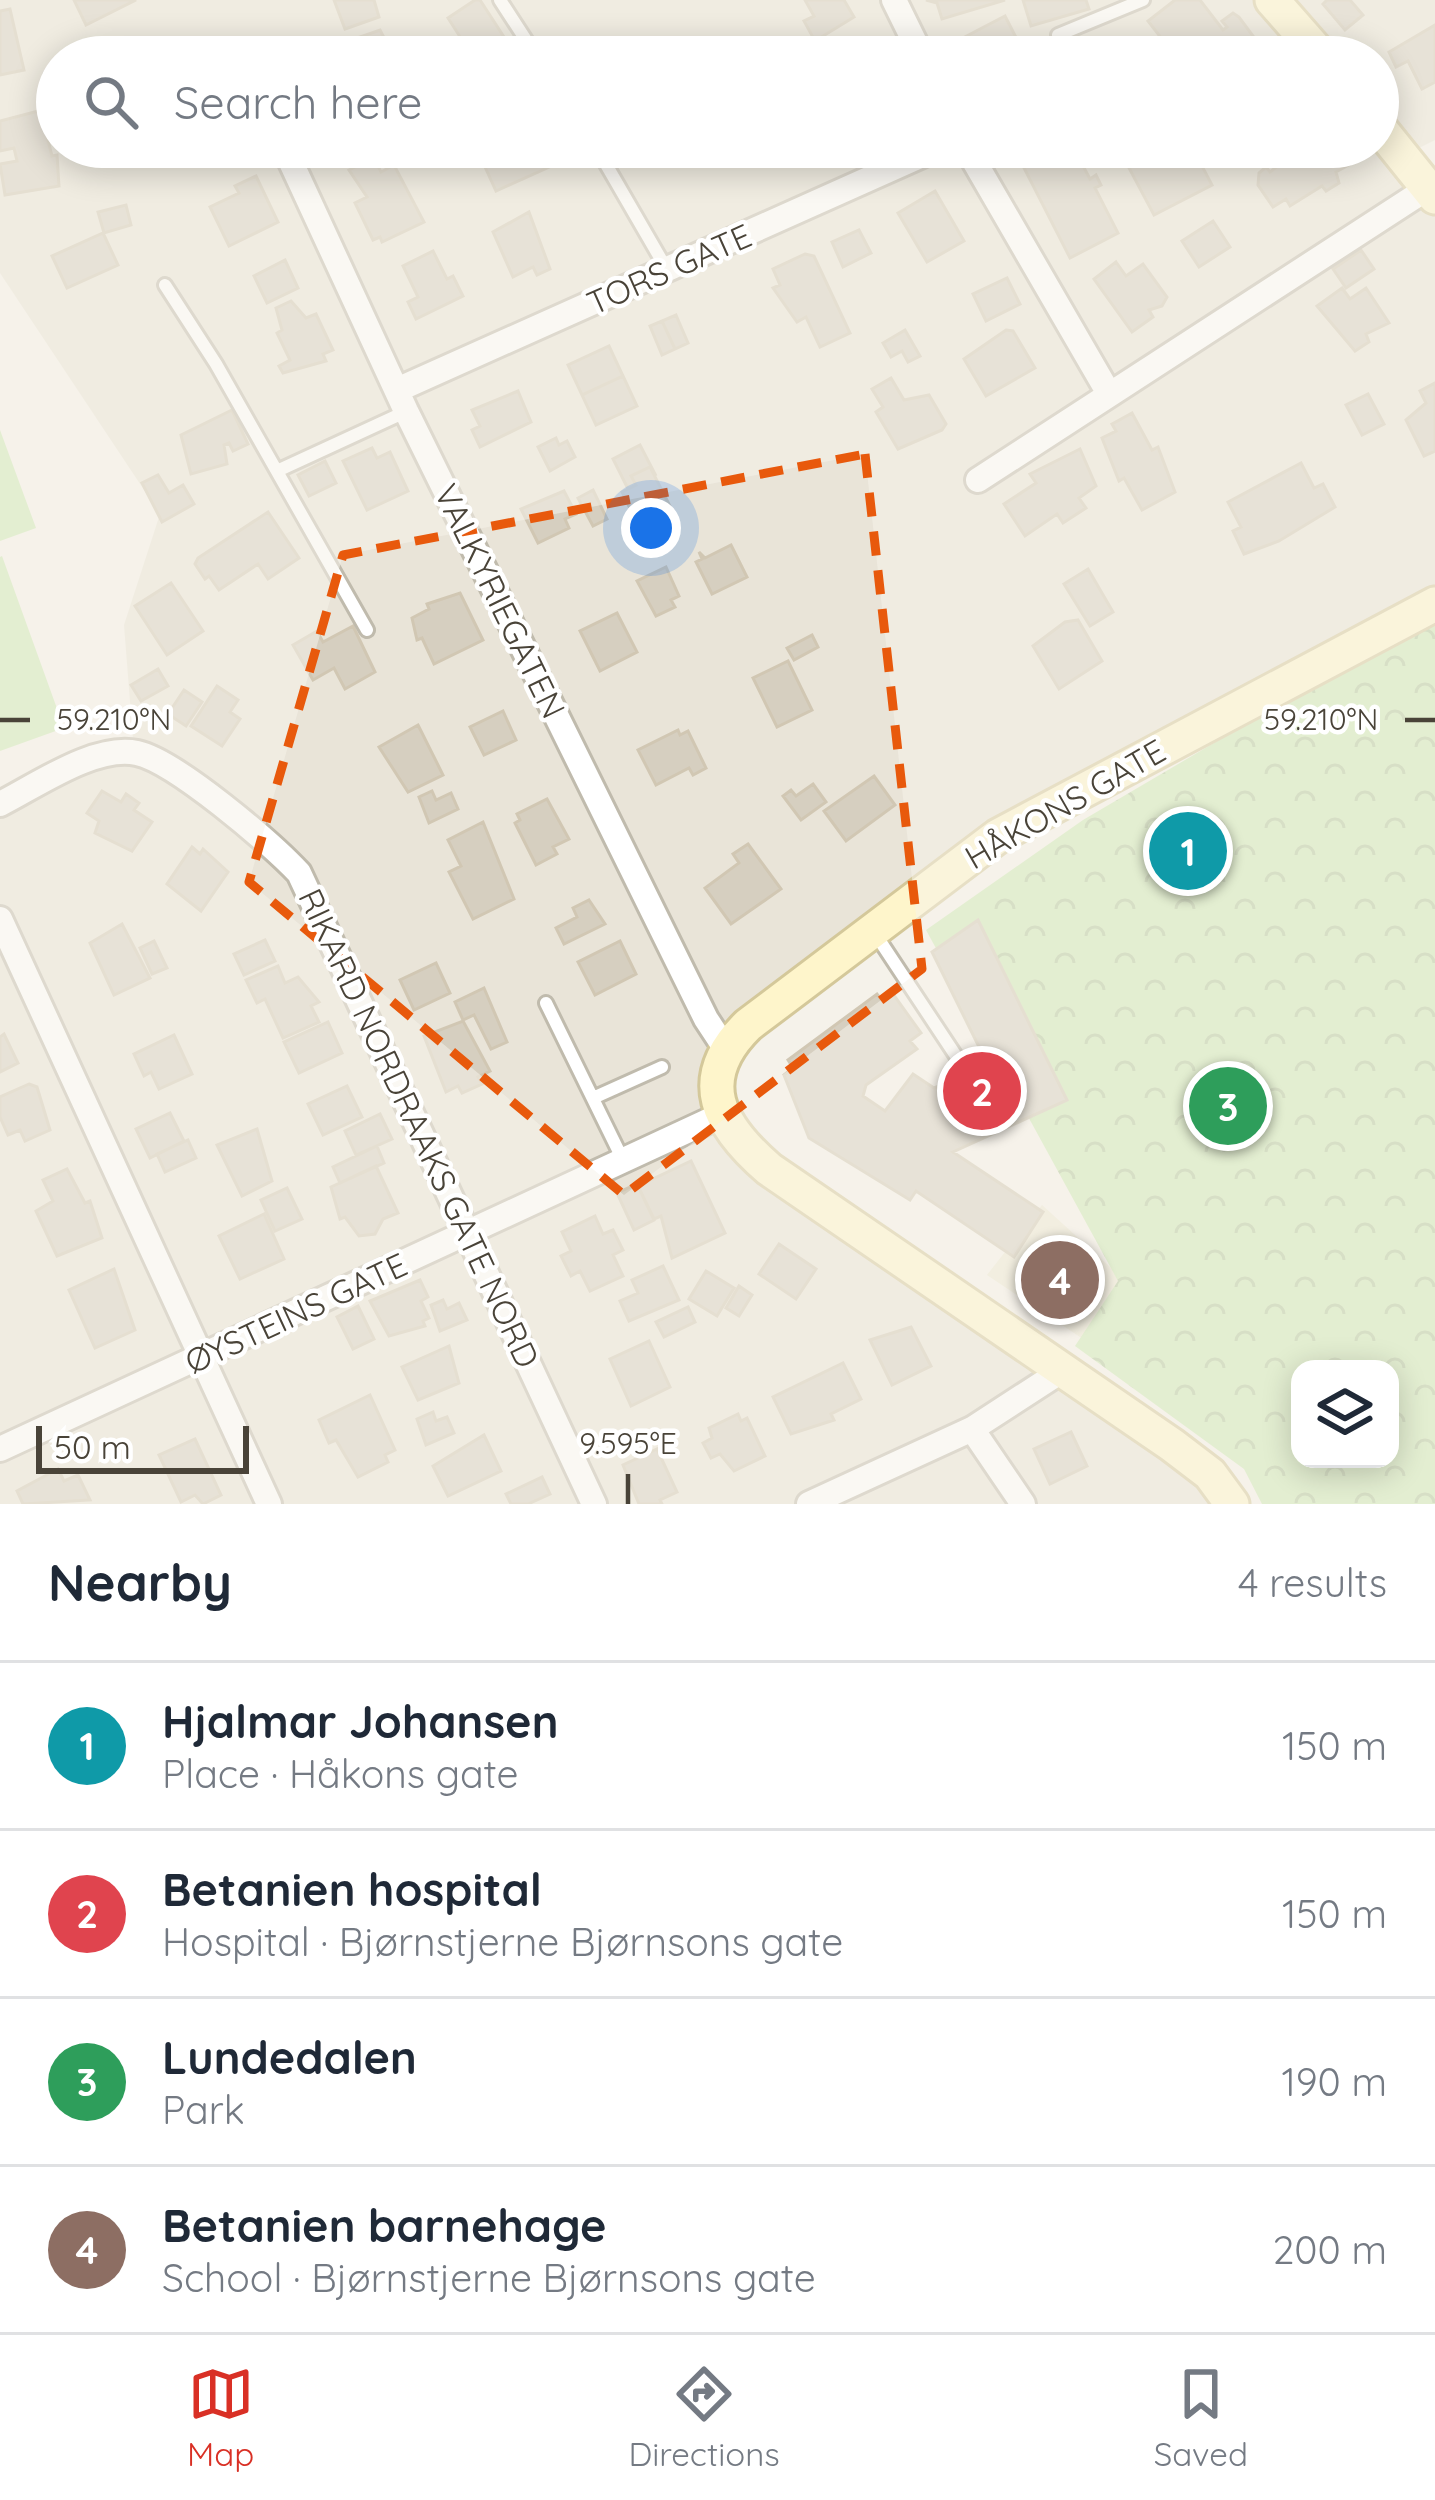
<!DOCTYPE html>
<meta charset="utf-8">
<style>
:root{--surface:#fff;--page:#f2f2f3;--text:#1f2937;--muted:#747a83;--line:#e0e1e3;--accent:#d93025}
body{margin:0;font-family:Quicksand,sans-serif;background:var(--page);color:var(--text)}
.controls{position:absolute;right:36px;bottom:36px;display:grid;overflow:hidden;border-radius:24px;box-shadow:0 6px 30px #0003}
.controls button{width:108px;height:108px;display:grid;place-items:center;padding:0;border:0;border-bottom:3px solid var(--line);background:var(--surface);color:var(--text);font:60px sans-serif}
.scale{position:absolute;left:36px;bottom:30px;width:213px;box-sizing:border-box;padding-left:12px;border:6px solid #494338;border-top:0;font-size:33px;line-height:42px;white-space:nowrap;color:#494338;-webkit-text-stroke:9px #fff;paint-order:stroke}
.you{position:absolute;left:651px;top:528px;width:42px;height:42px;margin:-30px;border:9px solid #fff;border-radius:50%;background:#1a73e8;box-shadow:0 0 0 18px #1a73e833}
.badge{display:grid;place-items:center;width:78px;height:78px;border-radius:50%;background:var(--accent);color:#fff;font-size:39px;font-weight:700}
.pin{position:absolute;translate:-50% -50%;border:6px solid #fff;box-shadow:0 3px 12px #0006}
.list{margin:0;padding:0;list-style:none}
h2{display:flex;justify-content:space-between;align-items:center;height:156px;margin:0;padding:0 48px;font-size:51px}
h2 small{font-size:39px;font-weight:400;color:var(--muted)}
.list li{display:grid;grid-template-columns:78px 1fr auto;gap:36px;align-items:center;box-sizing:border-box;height:168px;padding:0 48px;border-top:3px solid var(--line)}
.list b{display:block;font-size:45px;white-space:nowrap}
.list p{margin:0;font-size:39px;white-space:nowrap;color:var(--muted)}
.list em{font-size:39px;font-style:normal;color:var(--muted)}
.icon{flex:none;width:66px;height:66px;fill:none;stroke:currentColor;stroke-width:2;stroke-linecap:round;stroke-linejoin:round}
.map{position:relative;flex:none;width:1435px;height:1504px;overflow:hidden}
.search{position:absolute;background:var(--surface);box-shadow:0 6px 30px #0003;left:36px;right:36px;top:36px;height:132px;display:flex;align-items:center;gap:30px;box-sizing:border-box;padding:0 42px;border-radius:66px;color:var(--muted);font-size:45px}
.sheet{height:828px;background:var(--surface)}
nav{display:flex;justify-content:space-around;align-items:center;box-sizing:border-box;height:168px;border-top:3px solid var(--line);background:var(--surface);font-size:33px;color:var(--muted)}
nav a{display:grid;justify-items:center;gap:6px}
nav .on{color:var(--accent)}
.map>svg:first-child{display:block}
.residential{fill:#e9e4d8;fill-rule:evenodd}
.education{fill:#ede8d4}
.park{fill:url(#park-crowns);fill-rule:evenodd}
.pitch{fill:#cde8b4}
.building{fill:#d6cfc0;stroke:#d1c7b3;stroke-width:3}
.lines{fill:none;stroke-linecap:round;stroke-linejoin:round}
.lane-casing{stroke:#c0bbad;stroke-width:18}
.street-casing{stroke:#c0bbad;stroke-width:30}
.secondary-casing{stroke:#d4c89a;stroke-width:39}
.lane{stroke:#fff;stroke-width:12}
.street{stroke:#fff;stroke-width:24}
.secondary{stroke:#fef5cb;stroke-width:33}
.marked{fill:none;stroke:#e8590c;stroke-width:9;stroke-dasharray:24 15;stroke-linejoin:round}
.ticks{fill:none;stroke:#494338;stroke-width:4.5}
.labels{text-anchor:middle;stroke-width:9;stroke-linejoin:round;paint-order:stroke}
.street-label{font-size:33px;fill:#494338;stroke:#fff}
.ticks-label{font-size:30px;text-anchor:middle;fill:#494338;stroke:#fff;stroke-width:9;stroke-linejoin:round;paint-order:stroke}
</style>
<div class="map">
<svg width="1435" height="1504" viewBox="0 0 1435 1504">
<defs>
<pattern id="park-crowns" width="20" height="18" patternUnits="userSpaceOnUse" patternTransform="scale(3)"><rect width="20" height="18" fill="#cde8b4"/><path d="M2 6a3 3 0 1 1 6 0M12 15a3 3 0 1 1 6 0" fill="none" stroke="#b2c89c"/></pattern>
</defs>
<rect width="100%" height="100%" fill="#f5f2ea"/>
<!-- residential -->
<path class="residential" d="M0,0H1435V140L1403,156L1435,197V604L1063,799L727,1051L721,1115L1229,1504H0V804L134,752L124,625L160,514L0,273ZM57,57H1378V147H57Z"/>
<!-- education -->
<path class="education" d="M1042,1205L1131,1286L1107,1355L987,1275Z"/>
<!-- park -->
<path class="park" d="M1435,613V1504H1262L1244,1469L1075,1346L1118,1281L926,930L1083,820ZM1300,1369H1390V1459H1300Z"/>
<!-- pitch -->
<path class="pitch" d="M0,430L36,528L0,541Z
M2,556L64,728L0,751V557Z"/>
<!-- building -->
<path class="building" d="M74,0H136L86,25Z
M334,0H374L379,17L345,29Z
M475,0H480L515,54L473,57L448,18Z
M805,0H844L854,17L815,41L804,21L814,16Z
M926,0H1005L942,19L937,3Z
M1023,0H1086L1089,9L1031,26Z
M1175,0H1200L1223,30L1227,27L1222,21L1233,13L1239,17L1253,36L1237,49L1243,57H1176L1148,21Z
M1327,0H1350L1363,15L1345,30L1323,4Z
M10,9L24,70L0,75V11Z
M1005,16L1026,57H966L957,41Z
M1435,25V82L1422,89L1408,61L1396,67L1389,52Z
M380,30L394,57H342L337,45Z
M42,110L54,135L47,136L52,156L57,155L59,186L5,195L0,164L17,161L14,148L0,151V121Z
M506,147H550L558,163L496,191L481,158Z
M1060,147H1073L1090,179L1096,175L1101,185L1095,188L1118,233L1070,258L1023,166Z
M1144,147H1192L1212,185L1154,215L1129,168L1148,158Z
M1302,147H1345L1354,162L1336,172L1339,183L1326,191L1322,186L1290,206L1286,199L1273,207L1258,185L1259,173L1266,167L1270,172Z
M374,158L381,172L394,165L424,222L382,242L380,237L373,240L355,203L367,197L349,170Z
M256,176L278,222L229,246L210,207L239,193L235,186Z
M935,191L964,241L927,262L898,213Z
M126,205L131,225L104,233L98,212Z
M529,212L550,269L537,275L533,267L513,277L493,232Z
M1213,221L1230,247L1199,267L1182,241Z
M859,230L871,253L843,267L832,242Z
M103,233L118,265L67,288L52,256Z
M1361,250L1374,269L1346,288L1333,269Z
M433,251L447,279L453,276L463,296L416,319L408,302L418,297L403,266Z
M805,254L814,256L850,333L820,347L806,317L797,322L773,288L780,285L773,269Z
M285,260L298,288L267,303L254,276Z
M1116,262L1126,276L1143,264L1167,297L1162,306L1149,310L1153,317L1132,332L1094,279Z
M1007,278L1020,304L986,321L973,294Z
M1342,288L1350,299L1366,288L1389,323L1366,334L1369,342L1355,351L1317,306Z
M291,301L306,318L316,314L333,350L323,354L326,361L283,373L279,366L290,360L277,333L282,330L276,308Z
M676,315L688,343L675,349L662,321Z
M662,321L675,349L662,355L650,326Z
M905,330L920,356L908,362L902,351L891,357L883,343Z
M1006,330L1013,331L1035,368L986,396L964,359Z
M609,346L623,376L582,395L568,365Z
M623,376L637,406L596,425L582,395Z
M891,378L904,400L929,395L946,424L942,430L898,449L876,412L883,407L872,389Z
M1435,383V451L1424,456L1406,420L1426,403L1420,391Z
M518,391L531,422L480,447L472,430L480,426L472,410Z
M1368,394L1384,424L1362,435L1346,405Z
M232,410L248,444L233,451L229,443L224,445L227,464L191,474L181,435Z
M1132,413L1152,450L1158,447L1175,492L1142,510L1124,478L1119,481L1102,438L1116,431L1112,424Z
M556,438L559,445L567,441L575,457L550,471L538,447Z
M640,445L656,476L650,467L631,476L636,485L628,489L613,459Z
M372,448L377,458L390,452L408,491L367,510L343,461Z
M1080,449L1096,486L1079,498L1086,508L1063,523L1057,514L1025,536L1004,504L1036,483L1030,474Z
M325,461L336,483L309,496L298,475Z
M1301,463L1314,488L1323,484L1335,507L1279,541L1244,554L1233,531L1241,527L1228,502Z
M650,467L671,508L638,525L622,492L636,485L631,476Z
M158,475L169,493L183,485L194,504L162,522L142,483Z
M593,490L607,519L593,526L578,498Z
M564,491L576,514L565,519L569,528L538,543L521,509Z
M268,512L299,558L268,579L258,564L219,590L209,576L205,579L195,564L198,558Z
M731,545L747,577L712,594L696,562L702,559L699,552L705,558Z
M666,567L679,596L671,600L675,607L656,616L637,581Z
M1088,569L1113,612L1090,626L1064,584Z
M171,583L203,631L167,655L135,606Z
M460,593L483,640L434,664L422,638L417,640L412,618L429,609L427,604Z
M617,613L637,652L600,671L580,631Z
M1078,620L1102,661L1059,689L1033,646L1065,622Z
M353,626L375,672L345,689L334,668L313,680L293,645L317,631L323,642Z
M812,635L818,647L794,660L787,648Z
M788,661L812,710L777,727L753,678Z
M158,669L168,686L141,701L131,685Z
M217,686L238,700L230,712L240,719L222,746L191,726Z
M184,690L202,702L186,726L168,714Z
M503,711L516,740L484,755L470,727Z
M418,725L443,775L408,792L379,747Z
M678,730L680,735L688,731L706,768L693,775L689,768L656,785L638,750Z
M874,776L895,805L846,841L824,811Z
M813,784L826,802L801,820L783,796L791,790L796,796Z
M102,791L121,802L126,794L139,803L134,810L152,822L132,851L95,833L99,821L87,813Z
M432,791L436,800L451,793L458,809L429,823L419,797Z
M547,799L569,839L553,847L557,854L536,865L515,823L520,820L517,814Z
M483,822L514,899L473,919L449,872L461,866L448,840Z
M748,844L781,889L731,924L705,888L739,863L733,854Z
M192,847L200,854L203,849L228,872L201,911L167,884Z
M589,900L605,924L564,944L556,928L577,917L573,908Z
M978,920L1067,1100L953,1152L1043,1212L1014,1257L916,1191L910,1200L809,1138L784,1075L793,1068L788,1060L877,994L883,1002L893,994L921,1033L910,1041L917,1049L866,1085L863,1096L885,1111L913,1074L934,1088L987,1063L932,952Z
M122,924L150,978L114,995L90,943Z
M265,940L275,961L244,975L234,954Z
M154,941L167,968L152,974L140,948Z
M620,941L636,974L595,995L578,962Z
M436,963L450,993L414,1010L400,980Z
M278,966L285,983L298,977L319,1002L311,1006L319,1022L283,1038L265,999L257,1003L246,980Z
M484,988L507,1042L491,1049L474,1015L463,1020L455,1002Z
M463,1021L490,1071L478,1077L482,1084L462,1093L458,1086L446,1092L424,1036Z
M328,1022L342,1053L299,1073L284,1042Z
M4,1034L18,1063L0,1072V1037Z
M174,1035L192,1074L159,1089L151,1072L144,1076L134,1054Z
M29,1084L37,1087L50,1130L25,1141L20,1130L8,1135L0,1117V1097Z
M347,1086L362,1117L323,1135L308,1104Z
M170,1113L184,1141L150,1158L136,1129Z
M380,1114L392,1139L356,1155L345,1131Z
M257,1129L272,1181L242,1196L217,1145Z
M188,1140L196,1158L165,1172L157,1154Z
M377,1146L384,1163L340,1183L333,1167Z
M691,1161L725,1233L672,1258L661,1216L654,1219L638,1186Z
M376,1166L398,1213L383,1219L375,1234L359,1236L345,1217L340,1219L331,1187Z
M67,1169L85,1203L90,1201L102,1238L57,1256L36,1211L53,1201L43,1180Z
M637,1184L654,1220L634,1230L617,1193Z
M287,1188L302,1219L275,1231L261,1200Z
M264,1214L284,1259L240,1279L219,1236Z
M595,1216L603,1234L613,1230L623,1250L613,1255L623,1276L590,1291L580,1271L571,1276L561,1256L571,1251L562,1232Z
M779,1244L816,1269L796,1299L759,1274Z
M663,1266L679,1300L629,1321L620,1301L638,1293L632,1280Z
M114,1269L135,1330L95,1348L69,1290Z
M706,1271L734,1288L717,1316L689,1299Z
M420,1280L428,1297L421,1301L429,1318L423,1321L425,1326L389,1336L370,1301Z
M739,1286L752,1295L739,1316L726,1308Z
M443,1300L447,1309L459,1303L467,1320L440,1331L431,1305Z
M358,1306L374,1339L353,1349L337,1317Z
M688,1307L695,1322L664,1337L656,1322Z
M911,1327L931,1366L892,1385L870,1340Z
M649,1341L670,1387L631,1406L610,1359Z
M449,1346L459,1383L418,1400L402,1367Z
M843,1363L861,1399L831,1414L834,1420L791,1434L773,1397Z
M370,1395L395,1450L385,1455L388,1462L358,1477L336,1440L329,1443L319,1420Z
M433,1412L436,1421L447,1417L454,1433L426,1445L417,1419Z
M738,1414L741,1421L747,1418L765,1456L734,1471L720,1454L711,1458L703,1443L712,1438L709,1428Z
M1071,1432L1087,1466L1050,1484L1034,1449Z
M484,1435L501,1471L448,1496L433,1466Z
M195,1439L221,1495L203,1504L195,1495L181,1502L159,1455Z
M657,1449L677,1492L660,1500L662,1504H639L623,1465Z
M58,1469L64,1481L78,1475L90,1500L23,1504L17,1491Z
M542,1477L550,1494L528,1504H511L506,1494Z"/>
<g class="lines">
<defs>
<path id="lane" d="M500,0L537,57
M1058,35L1143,0
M51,76L57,85
M153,147L168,152L210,147
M596,147L666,268
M1217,153L1228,147
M165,285L216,364L367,630
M277,471L405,412
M876,935L958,1059
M546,1003L623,1160
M593,1098L662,1067"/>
<path id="street" d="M894,0L922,57
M284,147L406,411L706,1019L727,1051
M966,147L1108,392
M397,390L940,147
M978,480L1428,188
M0,804C36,786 95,744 137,753C175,761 271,843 299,873L594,1504
M0,919L269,1504
M972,1429L1023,1504
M0,1449L721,1115
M809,1504L972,1429L1063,1370"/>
<path id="secondary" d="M1272,0L1322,57
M1378,126L1435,197
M1232,1504L1210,1474L1172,1445L769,1169C719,1126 692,1080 748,1025L998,836L1435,604"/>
</defs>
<!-- lane casing -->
<use href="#lane" class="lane-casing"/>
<!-- street casing -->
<use href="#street" class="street-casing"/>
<!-- secondary casing -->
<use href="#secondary" class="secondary-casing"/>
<!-- lane -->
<use href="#lane" class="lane"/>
<!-- street -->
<use href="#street" class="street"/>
<!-- secondary -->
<use href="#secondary" class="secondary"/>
</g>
<!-- marked area -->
<path d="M0 0H1435V1504H0ZM865,454L922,969L624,1195L249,882L343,555Z" fill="#f5f2ea" fill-opacity=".55" fill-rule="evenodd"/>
<path class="marked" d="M865,454L922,969L624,1195L249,882L343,555Z"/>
<!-- ticks -->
<path class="ticks" d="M0,720H30M1405,720H1435M628,1474V1504"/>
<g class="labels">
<!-- street labels -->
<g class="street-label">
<text transform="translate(669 269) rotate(-24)" y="12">TORS GATE</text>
<text transform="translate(500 601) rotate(64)" y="12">VALKYRIEGATEN</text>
<text transform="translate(1065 804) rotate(-30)" y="12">HÅKONS GATE</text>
<text transform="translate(419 1128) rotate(65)" y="12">RIKARD NORDRAAKS GATE NORD</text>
<text transform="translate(296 1313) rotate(-25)" y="12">ØYSTEINS GATE</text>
</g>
</g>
<g class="ticks-label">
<text x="114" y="730">59.210°N</text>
<text x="1321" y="730">59.210°N</text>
<text x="628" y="1454">9.595°E</text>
</g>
</svg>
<div class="controls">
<button><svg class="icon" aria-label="layers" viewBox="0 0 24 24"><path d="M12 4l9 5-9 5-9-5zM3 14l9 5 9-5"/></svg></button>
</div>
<div class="scale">50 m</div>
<div class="you"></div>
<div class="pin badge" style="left:1188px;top:851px;background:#0f9aa8">1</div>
<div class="pin badge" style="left:982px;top:1091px;background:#e0444e">2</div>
<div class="pin badge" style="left:1228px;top:1106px;background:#2e9e5b">3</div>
<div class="pin badge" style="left:1060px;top:1280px;background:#8d6e63">4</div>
<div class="search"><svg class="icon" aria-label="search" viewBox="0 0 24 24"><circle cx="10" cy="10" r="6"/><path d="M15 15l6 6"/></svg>Search here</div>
</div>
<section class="sheet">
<h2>Nearby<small>4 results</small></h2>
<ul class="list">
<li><span class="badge" style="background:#0f9aa8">1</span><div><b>Hjalmar Johansen</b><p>Place · Håkons gate</p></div><em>150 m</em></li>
<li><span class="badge" style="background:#e0444e">2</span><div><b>Betanien hospital</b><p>Hospital · Bjørnstjerne Bjørnsons gate</p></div><em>150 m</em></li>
<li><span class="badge" style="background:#2e9e5b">3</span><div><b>Lundedalen</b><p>Park</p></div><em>190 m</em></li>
<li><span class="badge" style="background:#8d6e63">4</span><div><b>Betanien barnehage</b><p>School · Bjørnstjerne Bjørnsons gate</p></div><em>200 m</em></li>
</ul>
</section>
<nav>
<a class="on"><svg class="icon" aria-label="map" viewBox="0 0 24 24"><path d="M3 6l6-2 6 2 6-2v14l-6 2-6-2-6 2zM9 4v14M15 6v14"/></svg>Map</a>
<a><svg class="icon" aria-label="directions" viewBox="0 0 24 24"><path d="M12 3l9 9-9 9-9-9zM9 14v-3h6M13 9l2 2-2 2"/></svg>Directions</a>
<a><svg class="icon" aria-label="saved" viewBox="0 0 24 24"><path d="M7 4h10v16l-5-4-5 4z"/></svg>Saved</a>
</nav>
